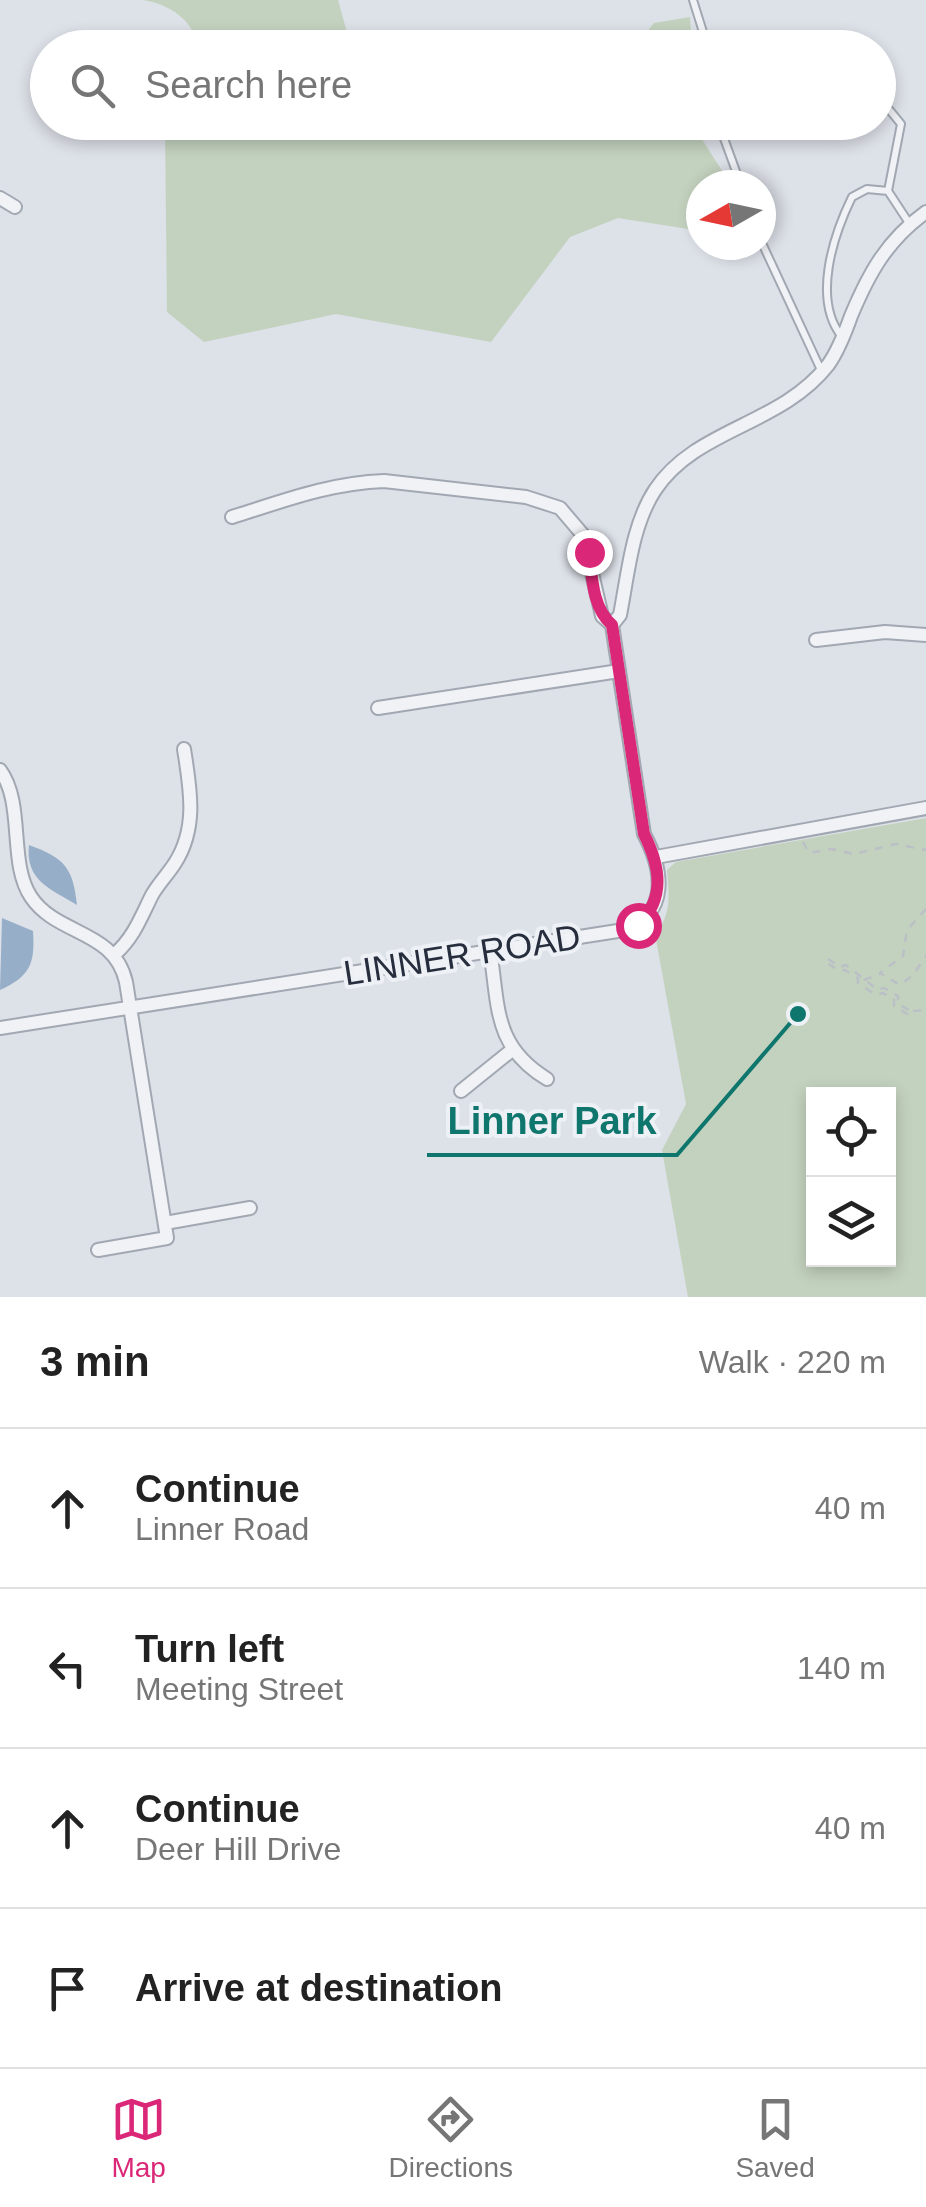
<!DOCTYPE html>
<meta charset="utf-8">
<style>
:root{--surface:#fff;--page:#f6f6f6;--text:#222;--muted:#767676;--line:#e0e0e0;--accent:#db2777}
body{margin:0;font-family:Arial,sans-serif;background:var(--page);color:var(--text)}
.controls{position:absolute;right:30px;bottom:30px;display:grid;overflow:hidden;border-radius:0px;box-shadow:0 5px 15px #0003}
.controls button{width:90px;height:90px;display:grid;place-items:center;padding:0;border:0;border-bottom:2px solid var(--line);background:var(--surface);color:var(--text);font:50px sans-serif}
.compass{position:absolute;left:686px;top:170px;width:90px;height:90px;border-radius:50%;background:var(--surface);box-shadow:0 5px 15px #0003;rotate:261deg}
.stop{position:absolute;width:30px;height:30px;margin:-22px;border:8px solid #db2777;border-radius:50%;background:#fff}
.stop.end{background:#db2777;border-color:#fff;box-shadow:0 2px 10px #0008}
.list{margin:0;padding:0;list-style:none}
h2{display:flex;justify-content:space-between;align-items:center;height:130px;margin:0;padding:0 40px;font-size:42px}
h2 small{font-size:32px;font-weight:400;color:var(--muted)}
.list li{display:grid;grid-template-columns:65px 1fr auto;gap:30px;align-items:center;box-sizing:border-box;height:160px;padding:0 40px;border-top:2px solid var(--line)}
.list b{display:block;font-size:38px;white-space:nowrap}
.list p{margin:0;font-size:32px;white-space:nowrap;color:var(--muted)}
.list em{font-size:32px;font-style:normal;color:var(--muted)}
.icon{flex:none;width:55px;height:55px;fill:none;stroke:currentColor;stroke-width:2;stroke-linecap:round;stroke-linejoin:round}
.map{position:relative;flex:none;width:926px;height:1297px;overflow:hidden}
.search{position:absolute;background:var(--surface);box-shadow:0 5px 15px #0003;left:30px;right:30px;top:30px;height:110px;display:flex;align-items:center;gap:25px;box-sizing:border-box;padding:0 35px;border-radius:55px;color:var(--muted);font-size:38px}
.sheet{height:770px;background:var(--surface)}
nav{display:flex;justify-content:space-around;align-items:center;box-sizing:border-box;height:140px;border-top:2px solid var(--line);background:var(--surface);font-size:28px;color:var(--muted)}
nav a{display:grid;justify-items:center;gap:5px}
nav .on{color:var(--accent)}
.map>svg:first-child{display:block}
.green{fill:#c3d2be;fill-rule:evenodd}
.water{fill:#97aec9}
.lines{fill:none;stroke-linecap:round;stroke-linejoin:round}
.lane-casing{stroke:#a2a8b2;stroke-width:10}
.street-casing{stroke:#a2a8b2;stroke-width:16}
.path{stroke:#bbbfc6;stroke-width:2.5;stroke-dasharray:8 8;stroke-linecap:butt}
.lane{stroke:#f0f2f6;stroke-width:6}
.street{stroke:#f0f2f6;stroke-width:12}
.route{stroke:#db2777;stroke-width:12}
.labels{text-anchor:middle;stroke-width:8;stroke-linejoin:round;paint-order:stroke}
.street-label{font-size:35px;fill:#262e3e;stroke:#edf0f5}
.leader{fill:none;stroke:#0f766e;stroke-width:4}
.callout-dot{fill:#0f766e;stroke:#edf0f5;stroke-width:4}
.callout-label{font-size:38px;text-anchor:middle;font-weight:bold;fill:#0f766e;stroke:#edf0f5;stroke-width:8;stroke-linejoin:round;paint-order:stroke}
</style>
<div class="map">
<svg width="926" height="1297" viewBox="0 0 926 1297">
<rect width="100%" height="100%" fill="#dde1e8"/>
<!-- green -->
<path class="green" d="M143,0H338L351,47H198C194,20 169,4 143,0Z
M690,17L692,47H635L654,23Z
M165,123H697L698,133L731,185H701V231L618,218L570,237L491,342L336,314L204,342L167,312Z
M926,818V1297H688L662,1150L686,1104L655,934C672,915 669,894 667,870L676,862ZM814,1094H888V1260H814Z"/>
<!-- water -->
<path class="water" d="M29,845C65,858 73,868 77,905C51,889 25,881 29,845Z
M2,918L33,931C35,963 31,976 0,990Z"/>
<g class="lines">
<defs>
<path id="lane" d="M693,0L708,48
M835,42L839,48
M878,96L901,124L888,191L909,223
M718,122L741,185
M761,241L821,370
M842,337C812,300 833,236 852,197L867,189L888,191"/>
<path id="street" d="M0,198L15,207
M232,517C283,501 330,483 384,481L526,497L560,508L583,535L602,616L612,625
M816,640L885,632L926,635
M378,708L619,671
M0,770C25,804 8,863 31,897C57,936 114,929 126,982L167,1238L98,1250
M656,857L926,808
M490,950C499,1007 493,1046 547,1079
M115,954C134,937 141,917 152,895C159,883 168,874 175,863C198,827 190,788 184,749
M0,1028L624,930C670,913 663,870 644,834L612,625L620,615C628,574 632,525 655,490C696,428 780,426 828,365C838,351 845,333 851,316C869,273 887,240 926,212
M461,1091L512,1050
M165,1223L250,1208"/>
</defs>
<!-- lane casing -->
<use href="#lane" class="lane-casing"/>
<!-- street casing -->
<use href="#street" class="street-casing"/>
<!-- path -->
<path class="path" d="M803,842L809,853L831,849L854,854L896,844L926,850
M926,909L907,930L903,956L880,973L900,985L913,975L926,956
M828,959L840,967L846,965L878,990L884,988L898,996V1004L911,1011L909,1015L894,1006V999L883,993L876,995L858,983V978L845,970L839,971L826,962Z
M864,980L880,974
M913,1011L926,1010"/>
<!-- lane -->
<use href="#lane" class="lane"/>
<!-- street -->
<use href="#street" class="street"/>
</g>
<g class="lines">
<!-- route -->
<path class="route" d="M589,552C592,577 592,607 612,625L644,834C660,866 666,898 638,925"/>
</g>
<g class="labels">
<!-- street labels -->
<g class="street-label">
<text transform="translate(462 955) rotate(-9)" y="12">LINNER ROAD</text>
</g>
</g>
<!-- callouts -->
<path class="leader" d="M798 1014L677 1155H427"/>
<circle class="callout-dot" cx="798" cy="1014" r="10"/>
<g class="callout-label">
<text x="552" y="1134">Linner Park</text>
</g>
</svg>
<div class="controls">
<button><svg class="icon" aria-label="locate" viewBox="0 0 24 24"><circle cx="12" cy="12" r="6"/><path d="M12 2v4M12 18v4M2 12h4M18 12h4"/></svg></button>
<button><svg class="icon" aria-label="layers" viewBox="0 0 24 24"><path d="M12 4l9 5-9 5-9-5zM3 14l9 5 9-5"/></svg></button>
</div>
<svg class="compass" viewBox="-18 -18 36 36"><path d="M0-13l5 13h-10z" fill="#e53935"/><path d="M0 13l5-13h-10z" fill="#767676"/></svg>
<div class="stop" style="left:638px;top:925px"></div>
<div class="stop end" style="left:589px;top:552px"></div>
<div class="search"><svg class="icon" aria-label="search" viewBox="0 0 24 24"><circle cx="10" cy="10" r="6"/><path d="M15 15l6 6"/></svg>Search here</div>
</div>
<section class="sheet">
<h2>3 min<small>Walk · 220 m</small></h2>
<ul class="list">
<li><svg class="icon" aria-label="ahead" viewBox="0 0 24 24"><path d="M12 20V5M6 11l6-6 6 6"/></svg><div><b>Continue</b><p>Linner Road</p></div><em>40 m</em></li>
<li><svg class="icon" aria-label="left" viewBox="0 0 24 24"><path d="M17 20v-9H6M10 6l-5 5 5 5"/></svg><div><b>Turn left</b><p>Meeting Street</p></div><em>140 m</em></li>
<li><svg class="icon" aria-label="ahead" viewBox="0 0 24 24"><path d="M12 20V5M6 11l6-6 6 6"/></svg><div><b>Continue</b><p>Deer Hill Drive</p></div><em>40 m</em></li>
<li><svg class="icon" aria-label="arrive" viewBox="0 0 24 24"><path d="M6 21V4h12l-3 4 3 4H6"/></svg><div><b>Arrive at destination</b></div></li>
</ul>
</section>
<nav>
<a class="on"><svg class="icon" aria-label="map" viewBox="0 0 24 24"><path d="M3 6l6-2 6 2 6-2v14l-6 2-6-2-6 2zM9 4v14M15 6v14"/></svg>Map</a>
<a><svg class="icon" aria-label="directions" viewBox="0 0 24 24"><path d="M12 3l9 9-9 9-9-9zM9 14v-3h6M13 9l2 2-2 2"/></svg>Directions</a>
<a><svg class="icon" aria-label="saved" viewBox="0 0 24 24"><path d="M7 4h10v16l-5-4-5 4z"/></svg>Saved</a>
</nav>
